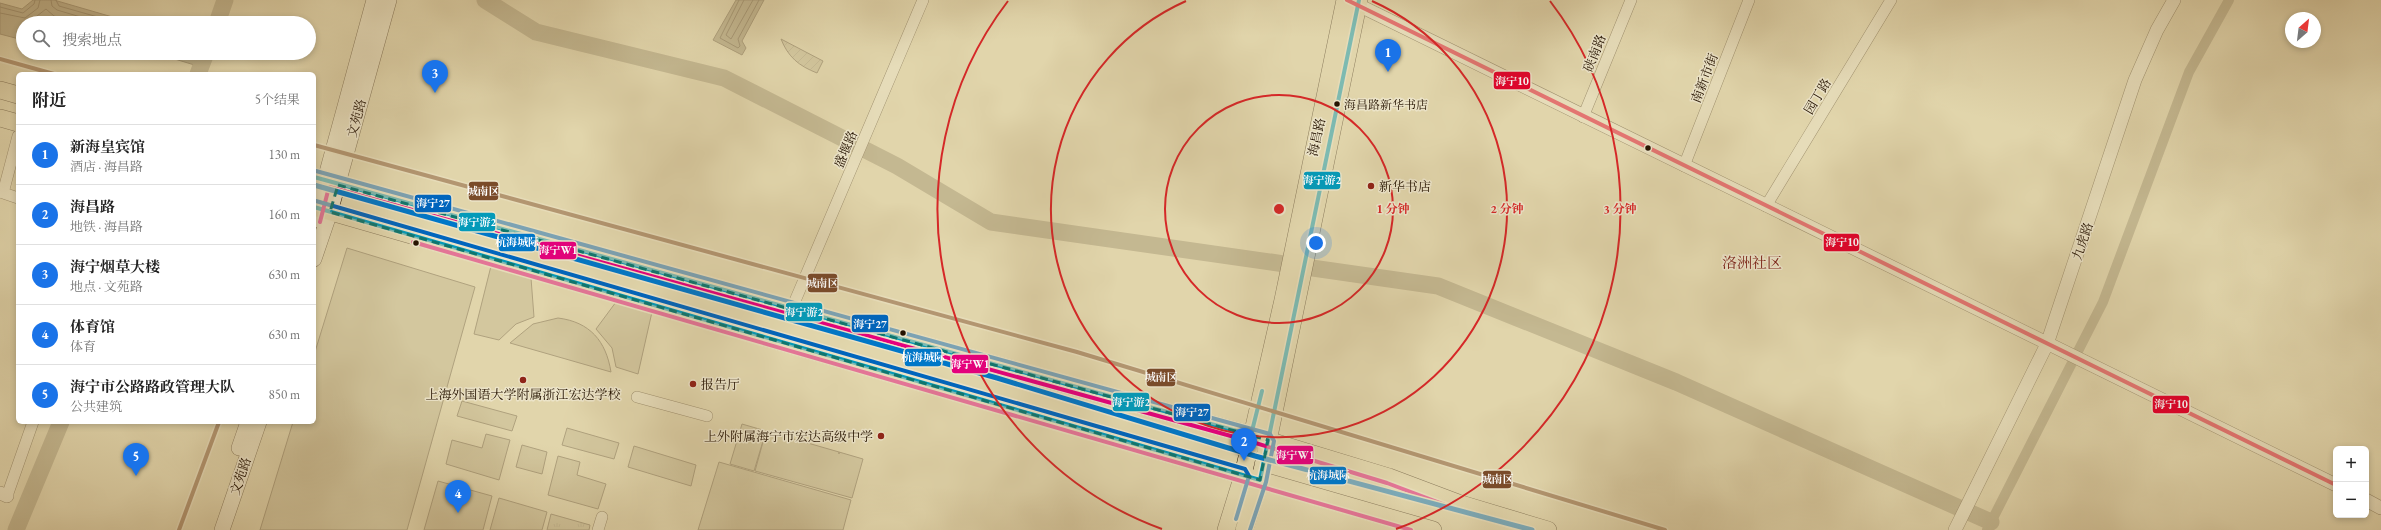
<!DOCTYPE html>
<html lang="zh">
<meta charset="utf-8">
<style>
:root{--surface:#fff;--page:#f2f2f2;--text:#222;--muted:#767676;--line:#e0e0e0;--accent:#1a73e8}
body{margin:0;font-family:"EB Garamond","Noto Serif SC",serif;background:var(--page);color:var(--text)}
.controls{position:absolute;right:12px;bottom:12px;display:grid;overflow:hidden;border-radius:6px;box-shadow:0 2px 6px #0003}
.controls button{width:36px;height:36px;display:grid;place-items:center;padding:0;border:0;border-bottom:1px solid var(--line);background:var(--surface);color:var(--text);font:20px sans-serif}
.compass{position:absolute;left:2285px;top:12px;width:36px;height:36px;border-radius:50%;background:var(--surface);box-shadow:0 2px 6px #0003;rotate:28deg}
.you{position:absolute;left:1316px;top:243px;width:14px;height:14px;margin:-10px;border:3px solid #fff;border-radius:50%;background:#1a73e8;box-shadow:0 0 0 6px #1a73e833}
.badge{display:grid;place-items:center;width:26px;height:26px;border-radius:50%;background:var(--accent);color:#fff;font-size:13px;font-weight:700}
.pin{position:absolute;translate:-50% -33px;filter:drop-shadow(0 1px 2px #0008)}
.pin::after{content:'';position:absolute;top:21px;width:14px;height:12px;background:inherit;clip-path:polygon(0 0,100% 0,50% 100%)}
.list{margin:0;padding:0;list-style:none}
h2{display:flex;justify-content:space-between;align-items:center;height:52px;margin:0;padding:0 16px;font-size:17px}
h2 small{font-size:13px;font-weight:400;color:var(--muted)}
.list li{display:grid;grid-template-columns:26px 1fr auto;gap:12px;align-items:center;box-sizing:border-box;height:60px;padding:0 16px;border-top:1px solid var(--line)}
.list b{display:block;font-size:15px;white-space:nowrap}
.list p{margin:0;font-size:13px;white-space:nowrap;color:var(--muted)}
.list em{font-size:13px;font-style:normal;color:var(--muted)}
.icon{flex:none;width:22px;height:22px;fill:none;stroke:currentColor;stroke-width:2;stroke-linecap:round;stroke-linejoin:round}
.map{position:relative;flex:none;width:2381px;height:530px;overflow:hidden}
.search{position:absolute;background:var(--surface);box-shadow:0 2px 6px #0003;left:16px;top:16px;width:300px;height:44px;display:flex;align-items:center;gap:10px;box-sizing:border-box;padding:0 14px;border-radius:22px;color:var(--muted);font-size:15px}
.panel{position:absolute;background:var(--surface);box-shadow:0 2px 6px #0003;left:16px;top:72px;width:300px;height:352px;border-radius:6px}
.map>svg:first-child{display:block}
.grass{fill:#c1b58f;stroke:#736448}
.park{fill:url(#park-tufts);stroke:#736448}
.garden{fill:url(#garden-furrows);stroke:#736448}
.water{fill:#a19472;stroke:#6f6044}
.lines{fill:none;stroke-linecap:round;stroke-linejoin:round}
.shore{stroke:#635439;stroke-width:1}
.canal{stroke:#a19472;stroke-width:10}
.river{stroke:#a19472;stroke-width:17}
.minor-casing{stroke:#54442b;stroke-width:12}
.tertiary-casing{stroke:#54442b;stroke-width:14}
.secondary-casing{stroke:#251300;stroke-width:16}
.primary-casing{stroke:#251300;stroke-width:18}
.minor{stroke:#ece4c9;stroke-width:11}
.tertiary{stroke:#ece4c9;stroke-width:13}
.secondary{stroke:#ece4c9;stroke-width:15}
.primary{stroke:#e1d6ac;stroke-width:17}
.bus-1-casing{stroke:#ece4c9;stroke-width:7}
.bus-2-casing{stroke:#ece4c9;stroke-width:7}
.bus-3-casing{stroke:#ece4c9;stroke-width:7}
.bus-4-casing{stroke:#ece4c9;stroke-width:7}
.bus-5-casing{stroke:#ece4c9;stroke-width:7}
.bus-1{stroke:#049ab9;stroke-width:4}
.bus-2{stroke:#e5007d;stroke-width:4}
.bus-3{stroke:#e4002b;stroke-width:4}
.bus-4{stroke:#0065bd;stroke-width:4}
.bus-5{stroke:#7a4b2a;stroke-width:4}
.metro-1-casing{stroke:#ece4c9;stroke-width:8}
.metro-1{stroke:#0077c8;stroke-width:5}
.marked{fill:none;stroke:#0f766e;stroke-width:3;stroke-dasharray:8 5;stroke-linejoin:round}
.ring{fill:none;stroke:#d62828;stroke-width:2}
.bus-dot{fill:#251300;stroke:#ece4c9;stroke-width:1.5}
.poi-dot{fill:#8f2418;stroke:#ece4c9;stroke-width:1.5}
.labels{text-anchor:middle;stroke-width:3;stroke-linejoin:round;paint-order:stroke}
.bus-label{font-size:12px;fill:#251300;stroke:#ece4c9;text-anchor:start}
.street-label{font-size:13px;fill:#251300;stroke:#ece4c9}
.poi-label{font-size:13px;fill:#251300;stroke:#ece4c9;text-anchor:start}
.quarter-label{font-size:15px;fill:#7a1f14;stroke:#ece4c9}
.centre{fill:#d62828;stroke:#ece4c9;stroke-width:2}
.ring-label{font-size:12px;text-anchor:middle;font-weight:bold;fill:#d62828;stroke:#ece4c9;stroke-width:3;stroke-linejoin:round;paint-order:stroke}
.line-badge{stroke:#ece4c9;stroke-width:1.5}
.badge-label{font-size:11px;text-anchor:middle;font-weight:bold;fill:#fff}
</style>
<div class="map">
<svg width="2381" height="530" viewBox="0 0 2381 530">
<defs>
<pattern id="park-tufts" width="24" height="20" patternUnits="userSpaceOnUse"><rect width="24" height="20" fill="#c1b58f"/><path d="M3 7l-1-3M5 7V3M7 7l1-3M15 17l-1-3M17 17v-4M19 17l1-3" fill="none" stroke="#a69b7a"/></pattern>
<pattern id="garden-furrows" width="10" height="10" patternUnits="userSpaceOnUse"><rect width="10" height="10" fill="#c1b58f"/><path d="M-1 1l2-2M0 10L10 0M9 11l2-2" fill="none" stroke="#a69b7a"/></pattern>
</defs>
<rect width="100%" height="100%" fill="#e1d6ac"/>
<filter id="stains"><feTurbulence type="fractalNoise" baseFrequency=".005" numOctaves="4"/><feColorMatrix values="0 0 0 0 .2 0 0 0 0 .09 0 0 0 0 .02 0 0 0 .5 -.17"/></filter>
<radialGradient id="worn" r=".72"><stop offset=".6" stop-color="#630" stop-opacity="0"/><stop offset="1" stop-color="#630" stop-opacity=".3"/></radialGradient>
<!-- grass -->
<path class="grass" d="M347,248L475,287L407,530H260L293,422H314V355Z
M491,266L531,278L534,317L516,324L499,340L474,334Z
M616,302L652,312L638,374L616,367L612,348L596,329Z
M558,318C590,322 606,341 611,372L510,343L533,324Z
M462,401L517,416L512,431L457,416Z
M742,424L766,431L754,471L730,464Z
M567,428L619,443L614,459L562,445Z
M766,431L839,452V454V452L863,459L852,498L755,471Z
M486,434L510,440L499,480L446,464L452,440L482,448Z
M522,445L547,452L542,474L516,467Z
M634,446L696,465L691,486L628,467Z
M558,456L580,462L577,475L606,484L598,509L548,495Z
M719,462L851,500L843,530H698Z
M438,481L492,496L483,530H424Z
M499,498L547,512L542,530H490Z"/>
<!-- park -->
<path class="park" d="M551,514L590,525L589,530H547Z"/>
<!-- garden -->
<path class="garden" d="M781,39L823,61L817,73C799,66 788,57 781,39Z"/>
<!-- water -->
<path class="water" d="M33,0H54L133,23H23V40L0,34V3L22,9Z
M736,0H764L742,41L746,48L742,55L713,40Z
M155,53H206L201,67Z"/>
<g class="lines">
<!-- shore -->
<path class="shore" d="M51,0L52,6L57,10L101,23
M56,0L59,6L119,23
M739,0L720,38L738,48L740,46L738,39L759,0
M744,0L726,35L731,39L753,0
M0,7L23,13L34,4L35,0
M0,13L25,18L38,8L40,0
M28,23L46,9L54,16L79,23"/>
<!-- canal -->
<path class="canal" d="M1987,530L2103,302L2189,72L2229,0"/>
<!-- river -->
<path class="river" d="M485,0L536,32L724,78L897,166L991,222L1438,286L1676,382L1991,522
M217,23L225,0
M198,74L206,53
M16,530L61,422"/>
<defs>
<path id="minor" d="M1583,117L1631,0
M1684,166L1749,0
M0,192L18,198
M3,193L18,136
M1766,206L1891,0
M792,308L923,0
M637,397L707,416
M7,496L33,422
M598,530L602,517"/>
<path id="tertiary" d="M1350,1L2336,485
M0,493L7,496
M2366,500L2381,508
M1955,530L2047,344L2135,80L2157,30L2174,0"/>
<path id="secondary" d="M314,220L374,0
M314,259L330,212L389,0
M239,448L248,422
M222,530L259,422"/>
<path id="primary" d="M0,90L18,95
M0,118L18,123
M314,177L1251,435L1389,477L1458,503L1548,530
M314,207L1433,530
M1226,530L1243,475L1283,300L1345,0
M1244,530L1260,480L1359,0"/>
</defs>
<!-- minor casing -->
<use href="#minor" class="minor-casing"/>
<!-- tertiary casing -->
<use href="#tertiary" class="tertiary-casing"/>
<!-- secondary casing -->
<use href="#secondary" class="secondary-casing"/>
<!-- primary casing -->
<use href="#primary" class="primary-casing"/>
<!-- minor -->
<use href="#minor" class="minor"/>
<!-- tertiary -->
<use href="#tertiary" class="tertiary"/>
<!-- secondary -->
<use href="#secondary" class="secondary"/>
<!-- primary -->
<use href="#primary" class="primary"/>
<defs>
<path id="bus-1" d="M314,177L1251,435L1262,391
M314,207L1260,480L1359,0"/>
<path id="bus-2" d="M320,222L329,187L1249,441L1387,483L1456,509L1527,530
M413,242L1411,530"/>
<path id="bus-3" d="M1347,0L2336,485"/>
<path id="bus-4" d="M316,171L1270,434L1274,441L1266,482L1250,530
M316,201L1245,469L1249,476L1236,519"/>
<path id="bus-5" d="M0,59L54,74
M314,145L1077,352L1665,530
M179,530L219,422"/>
</defs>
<!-- bus-1 casing -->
<use href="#bus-1" class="bus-1-casing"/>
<!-- bus-2 casing -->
<use href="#bus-2" class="bus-2-casing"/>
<!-- bus-3 casing -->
<use href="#bus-3" class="bus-3-casing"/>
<!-- bus-4 casing -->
<use href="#bus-4" class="bus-4-casing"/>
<!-- bus-5 casing -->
<use href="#bus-5" class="bus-5-casing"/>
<!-- bus-1 -->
<use href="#bus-1" class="bus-1"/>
<!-- bus-2 -->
<use href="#bus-2" class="bus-2"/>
<!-- bus-3 -->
<use href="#bus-3" class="bus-3"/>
<!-- bus-4 -->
<use href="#bus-4" class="bus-4"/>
<!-- bus-5 -->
<use href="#bus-5" class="bus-5"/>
<defs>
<path id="metro-1" d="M314,185L997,378L1255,456L1532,530"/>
</defs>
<!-- metro-1 casing -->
<use href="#metro-1" class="metro-1-casing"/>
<!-- metro-1 -->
<use href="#metro-1" class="metro-1"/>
</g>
<!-- marked area -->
<path d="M0 0H2381V530H0ZM338,185L1268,440L1260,480L330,212Z" fill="#e1d6ac" fill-opacity=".55" fill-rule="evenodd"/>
<path class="marked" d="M338,185L1268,440L1260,480L330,212Z"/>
<!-- distance rings -->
<g class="ring">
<circle cx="1279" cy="209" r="114"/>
<path d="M1372 1A228 228 0 1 1 1186 1"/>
<path d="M1162 529A341 341 0 0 1 1008 1M1550 1A341 341 0 0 1 1396 529"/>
</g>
<!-- markers -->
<g class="bus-dot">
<circle cx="1337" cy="104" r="3.5"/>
<circle cx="1648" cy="148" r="3.5"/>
<circle cx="416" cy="243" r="3.5"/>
<circle cx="903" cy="333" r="3.5"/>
</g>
<g class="poi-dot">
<circle cx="1371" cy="186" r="4"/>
<circle cx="523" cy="380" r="4"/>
<circle cx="693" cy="384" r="4"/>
<circle cx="881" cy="436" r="4"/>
</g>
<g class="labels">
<!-- bus labels -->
<g class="bus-label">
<text x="1344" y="109">海昌路新华书店</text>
</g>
<!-- street labels -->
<g class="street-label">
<text transform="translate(1594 53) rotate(-68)" y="5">硖南路</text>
<text transform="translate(1704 78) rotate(-69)" y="5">南新市街</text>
<text transform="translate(1817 96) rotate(-59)" y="5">园丁路</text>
<text transform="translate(356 118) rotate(-75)" y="5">文苑路</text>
<text transform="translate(1316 137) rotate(-78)" y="5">海昌路</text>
<text transform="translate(845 149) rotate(-67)" y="5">盛堰路</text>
<text transform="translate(2082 241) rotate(-71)" y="5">九虎路</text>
<text transform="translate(240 476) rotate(-71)" y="5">文苑路</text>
</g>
<!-- poi labels -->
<g class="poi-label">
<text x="1379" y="191">新华书店</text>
<text x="701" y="389">报告厅</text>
<text x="523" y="399" text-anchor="middle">上海外国语大学附属浙江宏达学校</text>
<text x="873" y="441" text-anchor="end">上外附属海宁市宏达高级中学</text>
</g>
<!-- quarter labels -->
<g class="quarter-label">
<text x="1752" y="268">洛洲社区</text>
</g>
</g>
<circle cx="1279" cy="209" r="6" class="centre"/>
<g class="ring-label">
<text x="1393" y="213">1 分钟</text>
<text x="1507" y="213">2 分钟</text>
<text x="1620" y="213">3 分钟</text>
</g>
<g class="line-badge">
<rect x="1493" y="71" width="38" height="19" rx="4" fill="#e4002b"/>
<rect x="1303" y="171" width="38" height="19" rx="4" fill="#049ab9"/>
<rect x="468" y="181" width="31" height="20" rx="4" fill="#7a4b2a"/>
<rect x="414" y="194" width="38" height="19" rx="4" fill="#0065bd"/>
<rect x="458" y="212" width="38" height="20" rx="4" fill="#049ab9"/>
<rect x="498" y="233" width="38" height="19" rx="4" fill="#0077c8"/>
<rect x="1823" y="233" width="37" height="19" rx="4" fill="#e4002b"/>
<rect x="539" y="241" width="38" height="19" rx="4" fill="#e5007d"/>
<rect x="807" y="273" width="31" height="20" rx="4" fill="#7a4b2a"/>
<rect x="785" y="302" width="38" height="20" rx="4" fill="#049ab9"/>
<rect x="851" y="314" width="38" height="19" rx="4" fill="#0065bd"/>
<rect x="904" y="348" width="38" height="19" rx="4" fill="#0077c8"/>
<rect x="951" y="354" width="38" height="20" rx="4" fill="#e5007d"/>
<rect x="1146" y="368" width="30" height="19" rx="4" fill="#7a4b2a"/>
<rect x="1112" y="392" width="38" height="20" rx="4" fill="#049ab9"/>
<rect x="2152" y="395" width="38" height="19" rx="4" fill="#e4002b"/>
<rect x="1173" y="403" width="38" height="19" rx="4" fill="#0065bd"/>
<rect x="1276" y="445" width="38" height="20" rx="4" fill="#e5007d"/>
<rect x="1309" y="466" width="38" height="19" rx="4" fill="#0077c8"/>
<rect x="1482" y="470" width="30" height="19" rx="4" fill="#7a4b2a"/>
</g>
<g class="badge-label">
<text x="1512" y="85">海宁10</text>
<text x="1322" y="184">海宁游2</text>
<text x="483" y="195">城南区</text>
<text x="433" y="207">海宁27</text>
<text x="477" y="226">海宁游2</text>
<text x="517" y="246">杭海城际</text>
<text x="1842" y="246">海宁10</text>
<text x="558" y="254">海宁W1</text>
<text x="822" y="287">城南区</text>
<text x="804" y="316">海宁游2</text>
<text x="870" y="328">海宁27</text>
<text x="923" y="361">杭海城际</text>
<text x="970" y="368">海宁W1</text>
<text x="1161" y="381">城南区</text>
<text x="1131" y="406">海宁游2</text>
<text x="2171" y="408">海宁10</text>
<text x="1192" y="416">海宁27</text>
<text x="1295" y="459">海宁W1</text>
<text x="1328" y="479">杭海城际</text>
<text x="1497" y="483">城南区</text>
</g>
<rect width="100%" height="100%" filter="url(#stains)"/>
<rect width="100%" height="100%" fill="url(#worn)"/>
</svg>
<div class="controls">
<button>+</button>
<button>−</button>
</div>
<svg class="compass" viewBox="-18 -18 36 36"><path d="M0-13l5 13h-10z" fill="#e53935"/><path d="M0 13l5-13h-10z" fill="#767676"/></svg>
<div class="you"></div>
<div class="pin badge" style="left:1388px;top:72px">1</div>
<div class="pin badge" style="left:1244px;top:461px">2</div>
<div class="pin badge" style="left:435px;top:93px">3</div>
<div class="pin badge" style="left:458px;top:513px">4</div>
<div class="pin badge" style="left:136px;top:476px">5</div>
<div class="search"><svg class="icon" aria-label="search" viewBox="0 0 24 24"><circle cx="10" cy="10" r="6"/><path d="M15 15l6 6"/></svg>搜索地点</div>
<section class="panel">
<h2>附近<small>5个结果</small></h2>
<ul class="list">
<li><span class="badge">1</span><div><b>新海皇宾馆</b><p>酒店 · 海昌路</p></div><em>130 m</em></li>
<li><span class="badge">2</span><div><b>海昌路</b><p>地铁 · 海昌路</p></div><em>160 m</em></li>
<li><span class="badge">3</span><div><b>海宁烟草大楼</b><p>地点 · 文苑路</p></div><em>630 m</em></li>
<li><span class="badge">4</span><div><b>体育馆</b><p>体育</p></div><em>630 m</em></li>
<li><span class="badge">5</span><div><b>海宁市公路路政管理大队</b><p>公共建筑</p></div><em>850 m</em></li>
</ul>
</section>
</div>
